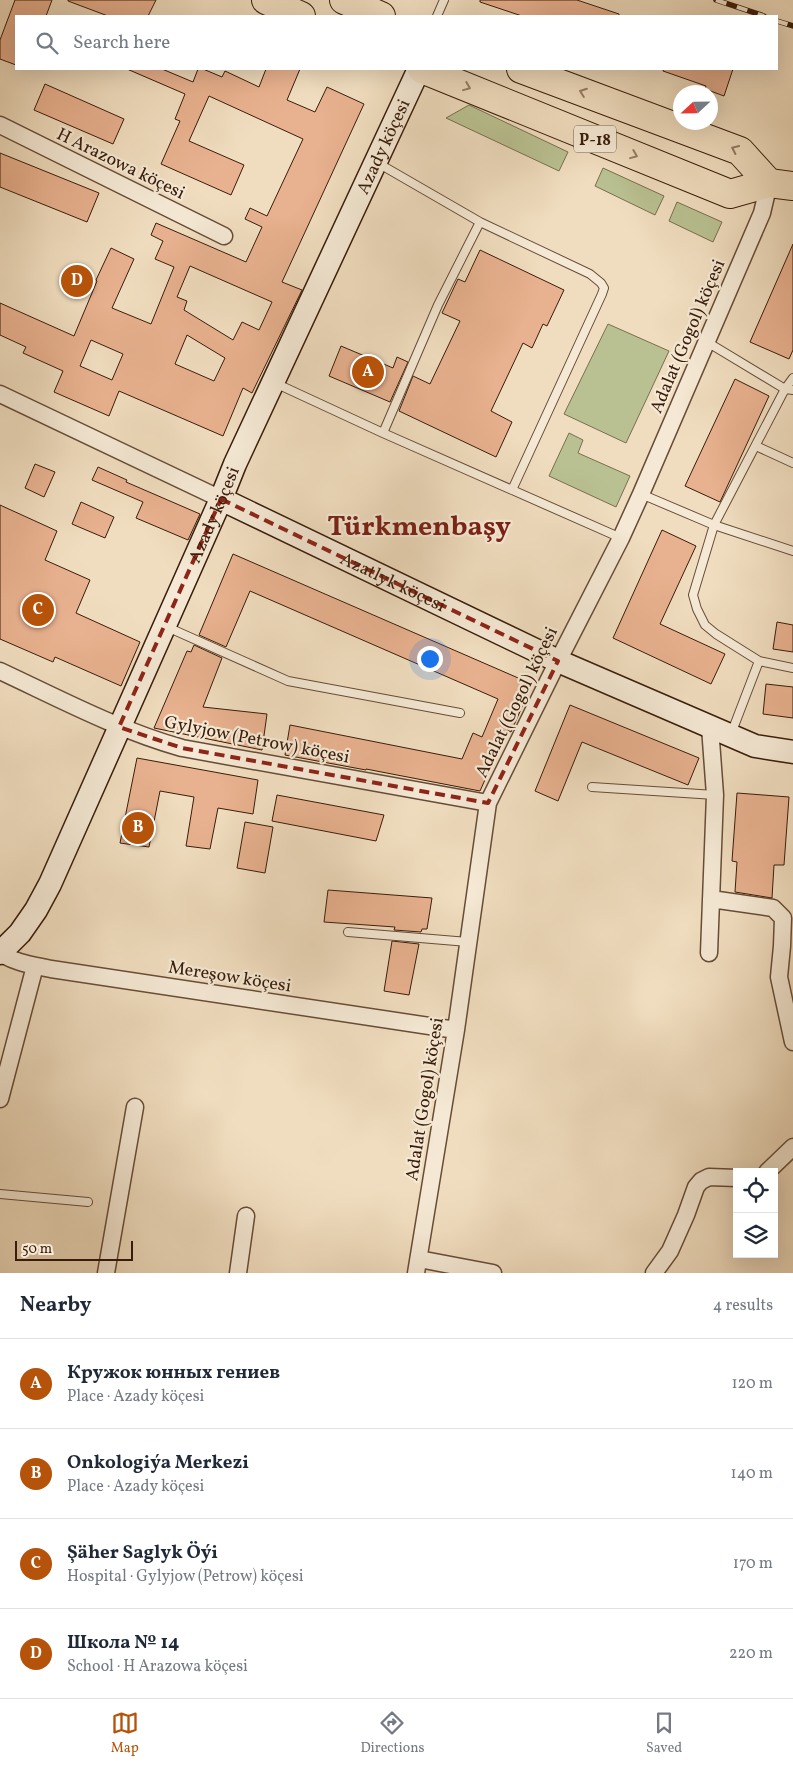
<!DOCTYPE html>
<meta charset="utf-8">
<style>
:root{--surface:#fff;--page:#f6f6f7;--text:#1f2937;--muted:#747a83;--line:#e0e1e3;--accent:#b45309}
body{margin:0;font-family:Vollkorn,serif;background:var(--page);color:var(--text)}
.controls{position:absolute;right:15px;bottom:15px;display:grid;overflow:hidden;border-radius:0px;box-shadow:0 5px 20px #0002}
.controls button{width:45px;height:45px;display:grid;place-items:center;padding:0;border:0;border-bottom:1px solid var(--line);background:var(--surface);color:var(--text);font:25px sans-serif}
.compass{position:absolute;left:673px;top:85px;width:45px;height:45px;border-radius:50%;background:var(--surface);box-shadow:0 5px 20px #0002;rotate:248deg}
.scale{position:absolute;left:15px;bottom:12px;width:118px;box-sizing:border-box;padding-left:5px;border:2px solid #391c0a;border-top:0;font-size:14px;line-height:18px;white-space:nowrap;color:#391c0a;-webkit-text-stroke:4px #f5e9d5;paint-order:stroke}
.you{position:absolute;left:429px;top:658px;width:18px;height:18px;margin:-12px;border:4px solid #fff;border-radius:50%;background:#1a73e8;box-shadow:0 0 0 8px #1a73e833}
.badge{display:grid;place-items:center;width:32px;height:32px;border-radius:50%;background:var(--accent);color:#fff;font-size:16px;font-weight:700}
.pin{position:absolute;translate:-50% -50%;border:2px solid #fff;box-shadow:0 1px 5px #0006}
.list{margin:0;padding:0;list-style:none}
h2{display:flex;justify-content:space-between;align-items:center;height:65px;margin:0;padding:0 20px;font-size:21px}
h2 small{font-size:16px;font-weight:400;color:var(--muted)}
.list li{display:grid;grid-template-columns:32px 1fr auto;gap:15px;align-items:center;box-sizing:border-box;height:90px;padding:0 20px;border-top:1px solid var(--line)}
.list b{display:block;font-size:19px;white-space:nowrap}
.list p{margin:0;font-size:16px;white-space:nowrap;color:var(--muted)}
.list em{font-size:16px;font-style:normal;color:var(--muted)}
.icon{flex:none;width:28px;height:28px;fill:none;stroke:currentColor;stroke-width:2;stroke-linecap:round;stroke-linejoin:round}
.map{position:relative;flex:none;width:793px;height:1273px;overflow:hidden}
.search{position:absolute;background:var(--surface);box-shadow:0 5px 20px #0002;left:15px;right:15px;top:15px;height:55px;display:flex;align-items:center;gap:12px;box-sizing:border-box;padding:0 18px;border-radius:0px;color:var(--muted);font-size:19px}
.sheet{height:425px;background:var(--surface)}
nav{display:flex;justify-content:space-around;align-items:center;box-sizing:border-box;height:70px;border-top:1px solid var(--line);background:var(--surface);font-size:14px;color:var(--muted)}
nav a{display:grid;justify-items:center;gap:2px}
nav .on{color:var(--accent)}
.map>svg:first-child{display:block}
.green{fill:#b9c192;stroke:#796e4e}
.building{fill:#e8b18f;stroke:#391c0a;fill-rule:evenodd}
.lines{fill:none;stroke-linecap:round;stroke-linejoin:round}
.lane-casing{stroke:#674c37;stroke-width:10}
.street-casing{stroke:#674c37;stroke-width:19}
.secondary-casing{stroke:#391c0a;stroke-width:25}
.highway-casing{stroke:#391c0a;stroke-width:30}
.lane{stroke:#f5e9d5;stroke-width:8}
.street{stroke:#f5e9d5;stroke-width:16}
.secondary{stroke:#f5e9d5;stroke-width:22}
.highway{stroke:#f0ddbf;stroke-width:28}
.rail-casing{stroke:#391c0a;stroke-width:5.5}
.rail{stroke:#f5e9d5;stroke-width:4;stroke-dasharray:11;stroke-linecap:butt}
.oneway{stroke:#947c64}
.marked{fill:none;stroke:#8f2418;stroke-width:4;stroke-dasharray:10 6;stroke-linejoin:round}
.labels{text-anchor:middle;stroke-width:4.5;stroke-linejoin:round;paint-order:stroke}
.shield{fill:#f5e9d5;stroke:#715a47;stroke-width:1}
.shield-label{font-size:16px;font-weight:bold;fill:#391c0a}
.street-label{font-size:18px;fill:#391c0a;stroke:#f5e9d5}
.town-label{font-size:28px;font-weight:bold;fill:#7a1f14;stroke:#f5e9d5}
</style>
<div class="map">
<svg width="793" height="1273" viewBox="0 0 793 1273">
<rect width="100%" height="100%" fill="#f0ddbf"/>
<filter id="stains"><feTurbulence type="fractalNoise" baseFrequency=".004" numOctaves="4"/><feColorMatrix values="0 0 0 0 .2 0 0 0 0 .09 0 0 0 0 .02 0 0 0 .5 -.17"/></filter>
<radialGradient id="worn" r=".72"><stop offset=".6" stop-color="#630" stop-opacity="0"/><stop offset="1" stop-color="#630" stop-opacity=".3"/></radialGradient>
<!-- green -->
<path class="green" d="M469,105L568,152L559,171L446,118Z
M603,168L664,196L655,215L595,186Z
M677,202L722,222L713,242L669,221Z
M608,324L669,351L626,443L564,414Z
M569,433L583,440L578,453L630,476L616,507L549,476Z"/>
<!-- building -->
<path class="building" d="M15,0H52L46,16H16V65L0,59V40Z
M68,0H156L148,16H108L68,1Z
M480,0H577L619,14V16H522L480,2Z
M127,69H162L193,82L198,69H203L222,77L225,71L259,87L266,69H300L287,100L315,112L327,87L364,104L282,282L302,290L252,393L243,388L223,436L119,391L109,416L54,392L63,371L23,353L26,347L0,335V303L74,336L97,281L96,280L111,248L134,259L112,308L151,324L174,267L155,259L163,241L151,235L156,223L246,262L262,227L245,219L250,208L267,216L303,139L209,96L189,141L244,165L231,195L161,164L180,121L175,119L185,94ZM190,266L272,302L259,330L242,322L233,340L184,310L187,301L177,297ZM187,335L225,358L214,381L175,364ZM91,340L123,354L112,380L80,366Z
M664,69H733L724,96L705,89L706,86L663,71Z
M45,84L124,119L113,144L34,110Z
M0,153L99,193L87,222L0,187Z
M793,244V350L789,359L750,342Z
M480,250L564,290L547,326L543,324L532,348L523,343L491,411L512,422L496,457L399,411L413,376L430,384L460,321L442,313L458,279L465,282Z
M341,346L393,368L397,357L408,362L390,402L329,376Z
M735,379L769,396L720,502L685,486Z
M35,464L55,472L44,497L25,488Z
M98,467L127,480L126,482L200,514L188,540L136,518L143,502L92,480Z
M81,502L114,517L105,538L72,524Z
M0,505L57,531L45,560L90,580L76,613L140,642L121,686L55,657L53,662L0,639Z
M662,530L696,546L660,624L725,654L711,684L613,638Z
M233,554L532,684L511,732L507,730L480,791L366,769V770L285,755L290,725L462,759L473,733L482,737L498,699L250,591L226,647L199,635Z
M777,622L793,625V652L773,649Z
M194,645L222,658L203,707L267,714L262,750L154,728L187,651L191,652Z
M766,684L793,687V718L763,714Z
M570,705L699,758L688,785L582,742L558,801L535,791Z
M137,758L258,780L253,814L218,808L210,849L186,846L194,797L160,791L149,847L120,843Z
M737,793L789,797L784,865H774L772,898L735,892L737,862L732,861Z
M277,795L384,815L376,841L272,821Z
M245,822L273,827L265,873L237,868Z
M328,890L432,898L427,929H422L421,932L394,930L395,927L324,922Z
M392,941L419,944L409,995L384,991Z"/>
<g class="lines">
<defs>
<path id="lane" d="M437,16L444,0
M376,162L480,222L590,274L601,283L604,288L602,294L512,490
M707,342L785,389L793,390
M793,378L785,389L714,525L693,595L697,609L705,625L716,634L759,661L793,668
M275,383L383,433L621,538
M383,433L438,305L480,222
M756,446L793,463
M641,494L714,525L793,551
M167,627L288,681L460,713
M731,734L759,661
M592,787L715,795
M348,932L468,942
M0,1194L88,1202"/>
<path id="street" d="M0,125L224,236
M0,394L221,499
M0,671C60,699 118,730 182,748L488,803
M711,899L773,908L783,918L782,946L779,977L793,1042
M0,953C15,963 33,965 51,969L456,1030
M709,953L715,795L710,727
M0,1099L35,966
M767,1172L793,1147
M419,1259L493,1273
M106,1273L135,1107
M238,1273L246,1216
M416,1273L456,1030L488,803L558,661L621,538L641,494L762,213L769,183
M654,1273L670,1251L686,1215L696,1187L701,1181L709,1177L737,1178"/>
<g id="secondary">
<path id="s1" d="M221,499L558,661L755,746L793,752"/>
<path id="s2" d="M0,953L20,933L36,910L50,884L221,499L235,464L419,69"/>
</g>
<path id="highway" d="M266,0L301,16
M344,0L381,16
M422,69L730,194L769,183L793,186
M521,69L740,151L769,183"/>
</defs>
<!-- lane casing -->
<use href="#lane" class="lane-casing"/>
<!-- street casing -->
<use href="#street" class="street-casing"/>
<!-- secondary casing -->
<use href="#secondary" class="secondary-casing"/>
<!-- highway casing -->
<use href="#highway" class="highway-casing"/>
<!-- lane -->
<use href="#lane" class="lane"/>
<!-- street -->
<use href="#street" class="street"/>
<!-- secondary -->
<use href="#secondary" class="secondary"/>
<!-- highway -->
<use href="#highway" class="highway"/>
<defs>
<path id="rail" d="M716,0L764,16
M777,21L793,26"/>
</defs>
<!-- rail casing -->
<use href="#rail" class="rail-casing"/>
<!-- rail -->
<use href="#rail" class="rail"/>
</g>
<!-- one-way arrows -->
<defs><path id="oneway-chevron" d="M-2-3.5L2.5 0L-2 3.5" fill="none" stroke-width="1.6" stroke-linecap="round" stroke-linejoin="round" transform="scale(1.25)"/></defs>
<g class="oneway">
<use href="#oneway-chevron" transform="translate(467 87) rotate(22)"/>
<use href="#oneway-chevron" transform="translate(583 92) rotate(-160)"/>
<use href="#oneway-chevron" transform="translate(735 149) rotate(-155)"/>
<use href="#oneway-chevron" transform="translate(634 155) rotate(22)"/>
</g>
<!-- marked area -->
<path class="marked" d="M221,499L558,661L488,803L182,748L119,727Z"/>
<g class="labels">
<!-- shield labels -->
<rect class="shield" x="574" y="125.5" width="42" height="27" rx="4"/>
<g class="shield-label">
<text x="595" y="145">P-18</text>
</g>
<!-- street labels -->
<g class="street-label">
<text dy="6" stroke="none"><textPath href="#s2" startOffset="895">Azady köçesi</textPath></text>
<text transform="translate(121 163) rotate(26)" y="6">H Arazowa köçesi</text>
<text transform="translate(687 336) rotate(-67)" y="6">Adalat (Gogol) köçesi</text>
<text dy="6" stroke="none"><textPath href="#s2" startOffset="490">Azady köçesi</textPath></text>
<text dy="6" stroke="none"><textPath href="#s1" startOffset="191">Azatlyk köçesi</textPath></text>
<text transform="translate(516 702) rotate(-64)" y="6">Adalat (Gogol) köçesi</text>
<text transform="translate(257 739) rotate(11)" y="6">Gylyjow (Petrow) köçesi</text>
<text transform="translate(230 976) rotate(9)" y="6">Mereşow köçesi</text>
<text transform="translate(424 1099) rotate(-81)" y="6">Adalat (Gogol) köçesi</text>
</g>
<!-- town labels -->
<g class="town-label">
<text x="419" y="535">Türkmenbaşy</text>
</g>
</g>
<rect width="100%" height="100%" filter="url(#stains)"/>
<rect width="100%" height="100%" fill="url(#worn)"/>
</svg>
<div class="controls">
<button><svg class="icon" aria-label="locate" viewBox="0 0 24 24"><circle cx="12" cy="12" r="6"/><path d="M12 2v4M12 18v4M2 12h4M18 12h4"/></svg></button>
<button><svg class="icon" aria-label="layers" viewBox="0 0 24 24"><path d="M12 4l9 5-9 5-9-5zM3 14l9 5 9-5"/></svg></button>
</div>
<svg class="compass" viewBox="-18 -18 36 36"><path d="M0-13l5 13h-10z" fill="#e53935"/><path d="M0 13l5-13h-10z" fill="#747a83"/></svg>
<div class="scale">50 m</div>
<div class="you"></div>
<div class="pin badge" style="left:368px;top:372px">A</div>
<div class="pin badge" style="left:138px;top:828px">B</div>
<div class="pin badge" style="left:38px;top:610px">C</div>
<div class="pin badge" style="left:77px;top:281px">D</div>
<div class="search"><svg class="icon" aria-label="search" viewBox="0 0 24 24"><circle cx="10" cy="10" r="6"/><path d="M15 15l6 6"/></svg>Search here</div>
</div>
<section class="sheet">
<h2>Nearby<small>4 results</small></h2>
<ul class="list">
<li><span class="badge">A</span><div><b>Кружок юнных гениев</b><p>Place · Azady köçesi</p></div><em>120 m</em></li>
<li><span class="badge">B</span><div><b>Onkologiýa Merkezi</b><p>Place · Azady köçesi</p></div><em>140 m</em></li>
<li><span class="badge">C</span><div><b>Şäher Saglyk Öýi</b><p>Hospital · Gylyjow (Petrow) köçesi</p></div><em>170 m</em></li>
<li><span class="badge">D</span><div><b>Школа № 14</b><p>School · H Arazowa köçesi</p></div><em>220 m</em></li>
</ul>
</section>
<nav>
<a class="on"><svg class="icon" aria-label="map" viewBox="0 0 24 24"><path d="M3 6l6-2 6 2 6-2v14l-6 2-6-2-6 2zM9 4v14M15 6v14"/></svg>Map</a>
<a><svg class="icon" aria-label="directions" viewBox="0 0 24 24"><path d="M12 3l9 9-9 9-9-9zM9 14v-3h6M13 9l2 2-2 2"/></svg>Directions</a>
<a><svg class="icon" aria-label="saved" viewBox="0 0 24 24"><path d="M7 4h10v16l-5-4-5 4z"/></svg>Saved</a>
</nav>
